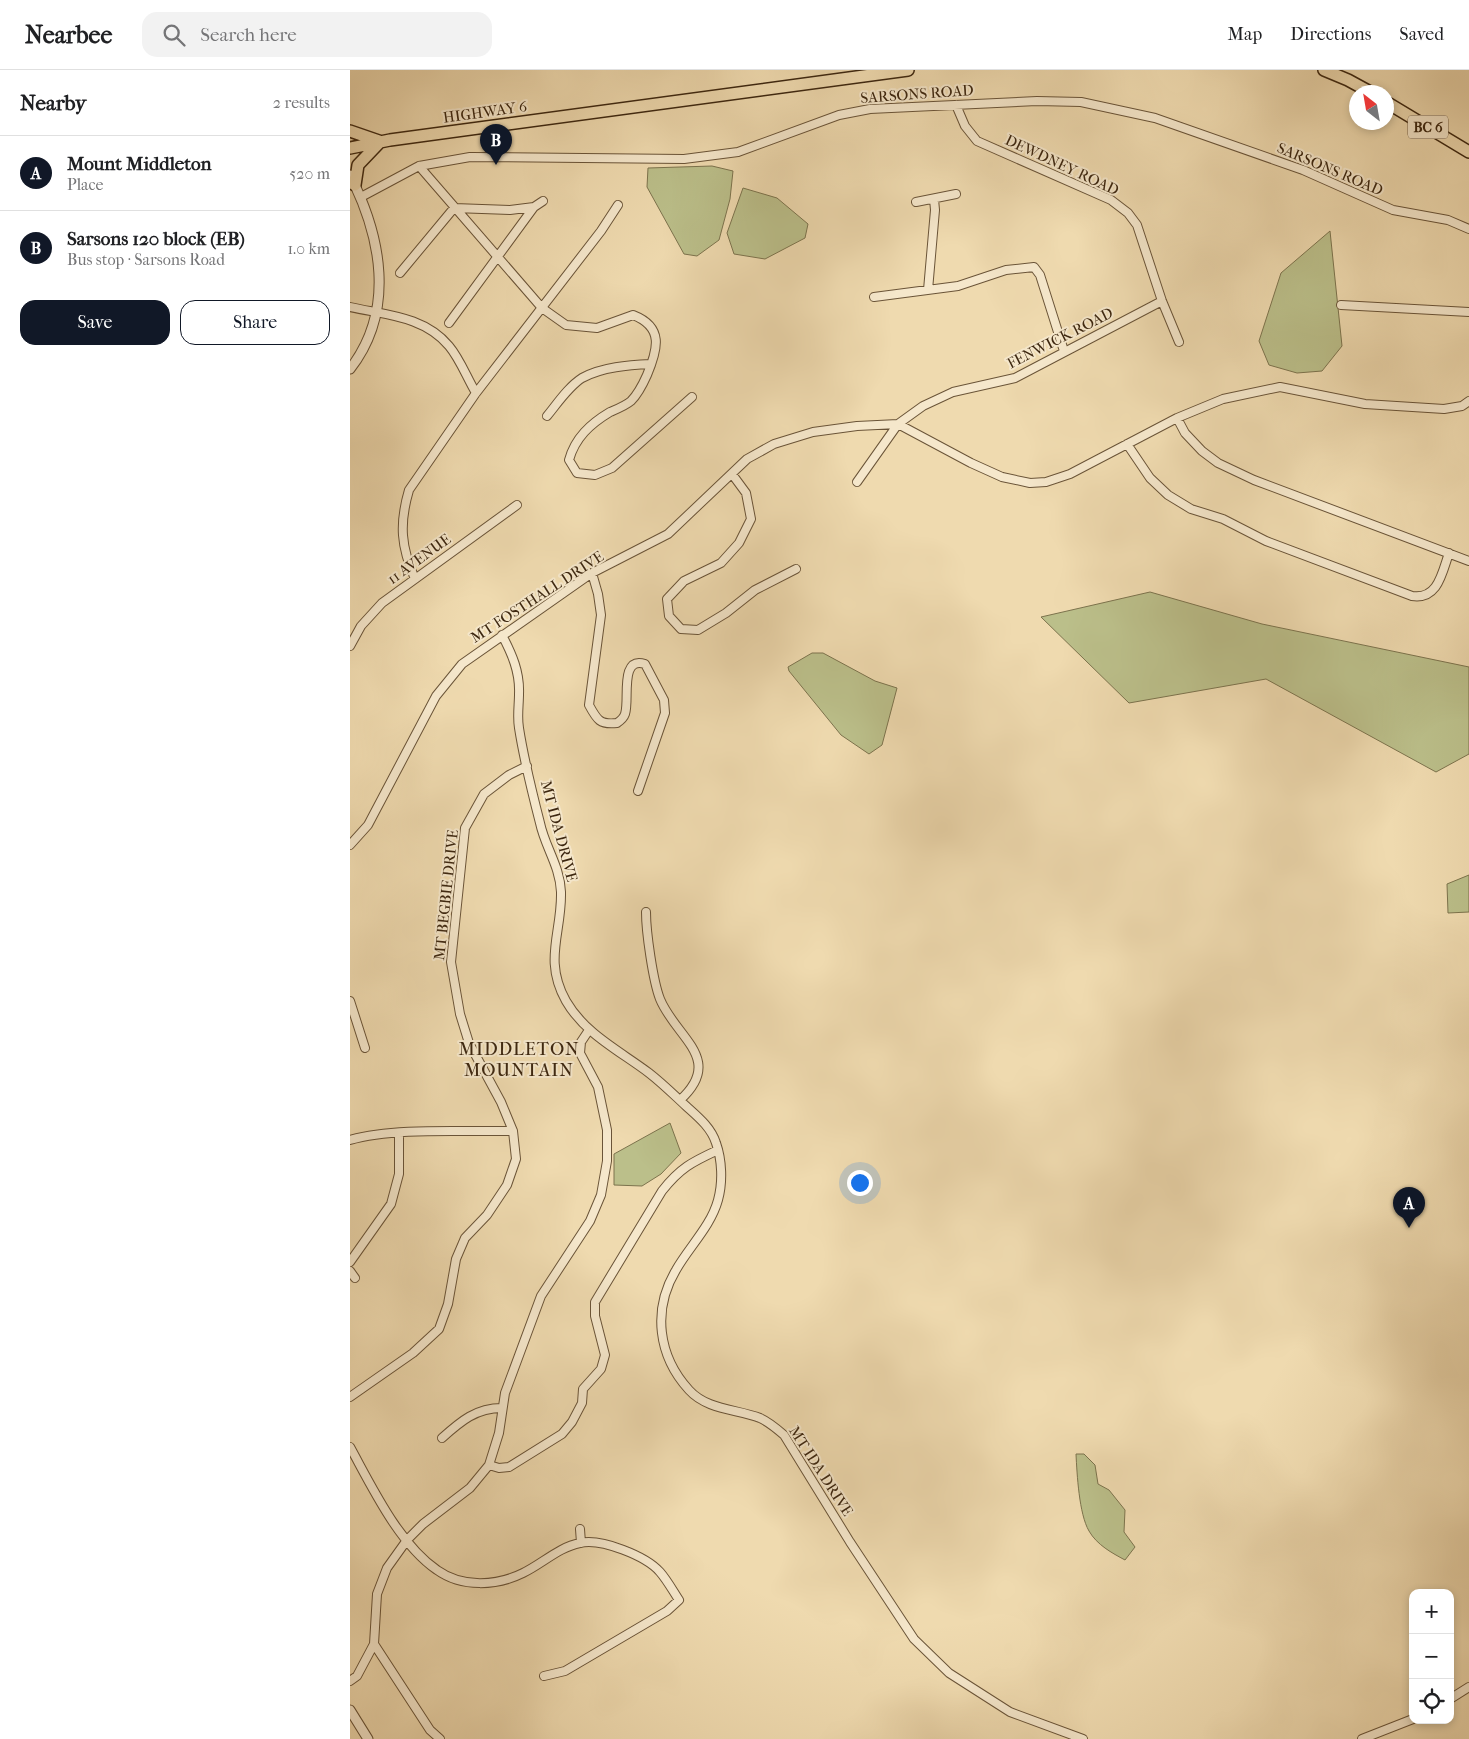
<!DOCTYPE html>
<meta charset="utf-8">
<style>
:root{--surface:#fff;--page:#f2f2f2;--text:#202124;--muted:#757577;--line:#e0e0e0;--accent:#111827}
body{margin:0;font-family:"IM FELL French Canon",serif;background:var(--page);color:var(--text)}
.controls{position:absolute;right:15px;bottom:15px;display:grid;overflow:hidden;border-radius:10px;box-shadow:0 2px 8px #0003}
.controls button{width:45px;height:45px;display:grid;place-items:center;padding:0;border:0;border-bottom:1px solid var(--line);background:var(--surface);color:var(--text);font:25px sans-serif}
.compass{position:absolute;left:999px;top:15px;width:45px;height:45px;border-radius:50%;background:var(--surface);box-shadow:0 2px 8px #0003;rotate:329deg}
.you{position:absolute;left:509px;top:1112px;width:18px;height:18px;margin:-12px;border:4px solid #fff;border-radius:50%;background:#1a73e8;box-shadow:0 0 0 8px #1a73e833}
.badge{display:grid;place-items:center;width:32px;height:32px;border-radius:50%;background:var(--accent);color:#fff;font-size:16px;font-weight:700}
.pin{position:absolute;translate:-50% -41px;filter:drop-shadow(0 1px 2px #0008)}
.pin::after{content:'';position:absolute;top:26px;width:18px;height:15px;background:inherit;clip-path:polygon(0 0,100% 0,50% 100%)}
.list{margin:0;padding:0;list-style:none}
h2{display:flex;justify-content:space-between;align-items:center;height:65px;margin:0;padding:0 20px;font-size:21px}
h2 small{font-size:16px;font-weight:400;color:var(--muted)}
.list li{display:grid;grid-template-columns:32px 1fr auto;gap:15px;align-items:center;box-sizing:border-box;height:75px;padding:0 20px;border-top:1px solid var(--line)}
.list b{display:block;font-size:19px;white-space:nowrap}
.list p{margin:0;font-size:16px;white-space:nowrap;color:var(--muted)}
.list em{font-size:16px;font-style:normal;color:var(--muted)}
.actions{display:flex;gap:10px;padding:15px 20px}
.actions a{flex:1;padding:11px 0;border:1px solid var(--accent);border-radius:15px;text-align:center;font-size:18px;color:var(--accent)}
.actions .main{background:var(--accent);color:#fff}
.icon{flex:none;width:28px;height:28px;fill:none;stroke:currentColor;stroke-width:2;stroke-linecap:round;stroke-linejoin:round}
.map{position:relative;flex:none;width:1119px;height:1669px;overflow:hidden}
header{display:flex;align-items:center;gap:30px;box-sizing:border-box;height:70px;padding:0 25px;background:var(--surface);border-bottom:1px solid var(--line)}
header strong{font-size:24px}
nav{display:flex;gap:28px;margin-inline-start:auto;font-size:18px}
.search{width:350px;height:45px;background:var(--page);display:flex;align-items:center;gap:12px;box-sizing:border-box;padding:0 18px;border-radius:15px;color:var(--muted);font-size:19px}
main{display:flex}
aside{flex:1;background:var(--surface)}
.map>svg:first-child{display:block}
.green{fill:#bbbf8a;stroke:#7c734d}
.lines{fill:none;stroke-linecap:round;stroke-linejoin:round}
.minor-casing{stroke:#6a5438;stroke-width:10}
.tertiary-casing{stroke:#6a5438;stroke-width:11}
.primary-casing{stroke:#3d2710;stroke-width:14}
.minor{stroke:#f5e7cb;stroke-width:8}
.tertiary{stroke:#f5e7cb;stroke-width:9}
.primary{stroke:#efdaaf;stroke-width:11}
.labels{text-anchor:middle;stroke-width:4;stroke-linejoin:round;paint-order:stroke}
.shield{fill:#f5e7cb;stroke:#746148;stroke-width:1}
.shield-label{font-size:14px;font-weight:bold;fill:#3d2710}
.street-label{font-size:15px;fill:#3d2710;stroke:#f5e7cb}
.quarter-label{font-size:18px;letter-spacing:1px;fill:#3d2710;stroke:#f5e7cb}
</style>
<header>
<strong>Nearbee</strong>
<div class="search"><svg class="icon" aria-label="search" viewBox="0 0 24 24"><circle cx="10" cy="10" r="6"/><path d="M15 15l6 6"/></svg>Search here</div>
<nav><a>Map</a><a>Directions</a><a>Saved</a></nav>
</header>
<main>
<aside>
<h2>Nearby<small>2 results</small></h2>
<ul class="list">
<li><span class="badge">A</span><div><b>Mount Middleton</b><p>Place</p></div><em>520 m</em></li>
<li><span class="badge">B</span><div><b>Sarsons 120 block (EB)</b><p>Bus stop · Sarsons Road</p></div><em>1.0 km</em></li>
</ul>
<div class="actions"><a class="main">Save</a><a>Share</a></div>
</aside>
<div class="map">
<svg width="1119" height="1669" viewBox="0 0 1119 1669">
<rect width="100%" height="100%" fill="#efdaaf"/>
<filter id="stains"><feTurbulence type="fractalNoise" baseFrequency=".004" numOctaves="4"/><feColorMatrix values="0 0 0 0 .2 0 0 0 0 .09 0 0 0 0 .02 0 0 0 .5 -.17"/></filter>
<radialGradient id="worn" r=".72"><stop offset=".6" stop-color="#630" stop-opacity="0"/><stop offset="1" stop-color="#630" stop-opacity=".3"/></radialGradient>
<!-- green -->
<path class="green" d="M362,96L383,101L380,129L369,170L347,186L334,184L297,117L298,98Z
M393,118L427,128L458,154L455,168L415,189L384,184L377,163Z
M980,161L992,276L972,301L947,303L919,295L909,271L931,203Z
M800,522L912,554L1119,597V684L1086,702L916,609L779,633L691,547Z
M462,583H473L525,611L547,618L532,675L519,684L491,665L439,601L438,597Z
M1119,805V842L1098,843L1097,814Z
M320,1053L331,1083L311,1104L292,1116L264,1115V1084Z
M726,1384H734L745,1395L748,1414L759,1420L775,1440L774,1462L785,1477L775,1490C762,1483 747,1475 739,1461C729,1444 727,1404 726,1384Z"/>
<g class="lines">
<defs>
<path id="minor" d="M606,35L615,56L627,71L761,130L778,143L787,155L812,231L829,272
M69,96L192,238L216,255L247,258L283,245C314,257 308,279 297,305C293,314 288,324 281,331C275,336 267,339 260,342C240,354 225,368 219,390L227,403L245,405L262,398L342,327
M11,127L69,96L120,87L334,89L388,82L489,45L520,39L687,31L731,32L805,48L953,100L1043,140L1098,150L1119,159
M566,132L606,124
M184,137L193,131
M50,203L104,138L160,140L184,137L99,253
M578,220L585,140L584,129
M524,227L608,216L656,200L684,197L690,205L714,281
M991,235L1119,242
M0,237C35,245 74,246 99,276C110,289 117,308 126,323
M197,346C207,334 218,317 232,308C252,297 279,295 301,294
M827,348L835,363L852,381L868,393L904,410L1119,491
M777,374L800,408L818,425L841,439L873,449L916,471L1062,526C1088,530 1092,503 1099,483
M382,404L396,423L401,449L389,473L371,493L334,511L317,529L319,546L331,559L348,560L376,543L405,520L446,499
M507,412L548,354L573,336L603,322L665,308L812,231
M242,503L248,524L251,545L239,635C247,650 250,655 267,653C270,651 274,647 275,644C280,630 269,586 295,594L314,630L315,643L288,721
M65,509C51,477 49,454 59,420L126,323L251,161L268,135
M152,565C162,584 170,602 169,624C169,635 167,647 169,658C174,690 182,722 190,753C195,777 210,796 211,822C212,863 193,890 216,931C235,964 270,981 299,1003C312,1013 324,1025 336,1036C347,1046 361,1057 366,1073C372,1090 373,1112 368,1130C361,1156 339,1177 326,1200C302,1240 308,1286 339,1320C357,1340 387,1339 410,1348C419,1352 426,1358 434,1365L500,1472L564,1569L599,1603L660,1642L733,1669
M0,576L11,556L32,533L167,435
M0,775L18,755L86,626L112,594L242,503L318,464L397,389L424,374L463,362L507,356L548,354L621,393L652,407L680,413L696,412L720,404L827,348L873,329L930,317L1015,334L1094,339L1112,336L1119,331
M296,842C296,862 303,911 310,929C326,968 375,989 330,1030
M0,931L15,978
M0,1070C43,1057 116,1062 163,1061
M0,1192L41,1134L49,1104V1063
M0,1201L5,1208
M0,1327L63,1283L89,1259L98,1234L106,1189L115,1168L137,1145L157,1115L166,1089L163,1061L151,1032L119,973L110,944L101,892L115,758L134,724L159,705L177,696
M92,1368C111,1351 126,1338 152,1338
M0,1377C22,1417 49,1474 87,1500C112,1518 147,1516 173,1503C192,1494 209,1477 230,1473C251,1468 296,1486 310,1502C317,1510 323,1521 329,1530L317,1541L215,1601L194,1606
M139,1395L149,1398L159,1397L212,1364L222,1352L232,1333L233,1319L251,1299L255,1285L245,1246V1232L312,1121C330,1098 342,1092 368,1080
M230,1459L231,1473
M24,1574L80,1660L90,1669
M0,1611L7,1606L24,1574L27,1524L37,1498L57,1470L73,1454L120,1418L139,1395L149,1363L155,1323L191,1226L240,1151L251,1125L257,1091V1060L248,1017L230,983L231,972L239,960
M1100,1629L1119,1617
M1012,1669L1063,1649"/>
<path id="tertiary" d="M0,105C31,166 46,240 0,299
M0,1640L18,1669"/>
<path id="primary" d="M974,0L998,10L1020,22
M1036,32L1119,82
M0,61L29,71
M0,78L40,70L558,0
M0,112L5,115L8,95L29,73"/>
</defs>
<!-- minor casing -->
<use href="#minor" class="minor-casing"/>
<!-- tertiary casing -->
<use href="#tertiary" class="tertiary-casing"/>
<!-- primary casing -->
<use href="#primary" class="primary-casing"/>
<!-- minor -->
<use href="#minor" class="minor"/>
<!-- tertiary -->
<use href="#tertiary" class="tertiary"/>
<!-- primary -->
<use href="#primary" class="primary"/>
</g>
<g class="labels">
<!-- shield labels -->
<rect class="shield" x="1058" y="45.5" width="40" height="23" rx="4"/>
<g class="shield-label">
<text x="1078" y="62">BC 6</text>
</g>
<!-- street labels -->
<g class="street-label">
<text transform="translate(567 24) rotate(-4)" y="5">SARSONS ROAD</text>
<text transform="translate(135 42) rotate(-8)" y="5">HIGHWAY 6</text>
<text transform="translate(712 95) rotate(25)" y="5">DEWDNEY ROAD</text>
<text transform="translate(980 99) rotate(23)" y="5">SARSONS ROAD</text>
<text transform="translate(710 268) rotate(-27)" y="5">FENWICK ROAD</text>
<text transform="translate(69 489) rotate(-36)" y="5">11 AVENUE</text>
<text transform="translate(187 527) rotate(-33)" y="5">MT FOSTHALL DRIVE</text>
<text transform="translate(209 761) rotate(75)" y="5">MT IDA DRIVE</text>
<text transform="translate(96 825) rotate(-84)" y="5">MT BEGBIE DRIVE</text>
<text transform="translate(471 1401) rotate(57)" y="5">MT IDA DRIVE</text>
</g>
<!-- quarter labels -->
<g class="quarter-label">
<text x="169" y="985">MIDDLETON<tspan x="169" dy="21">MOUNTAIN</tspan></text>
</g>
</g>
<rect width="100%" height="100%" filter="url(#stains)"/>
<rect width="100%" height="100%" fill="url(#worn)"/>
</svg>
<div class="controls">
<button>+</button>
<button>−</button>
<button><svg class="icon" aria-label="locate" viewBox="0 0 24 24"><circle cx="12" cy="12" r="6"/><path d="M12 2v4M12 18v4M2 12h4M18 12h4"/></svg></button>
</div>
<svg class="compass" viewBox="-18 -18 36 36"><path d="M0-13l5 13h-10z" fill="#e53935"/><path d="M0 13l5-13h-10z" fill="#757577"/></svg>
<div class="you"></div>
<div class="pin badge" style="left:1059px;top:1158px">A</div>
<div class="pin badge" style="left:146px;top:95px">B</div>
</div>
</main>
